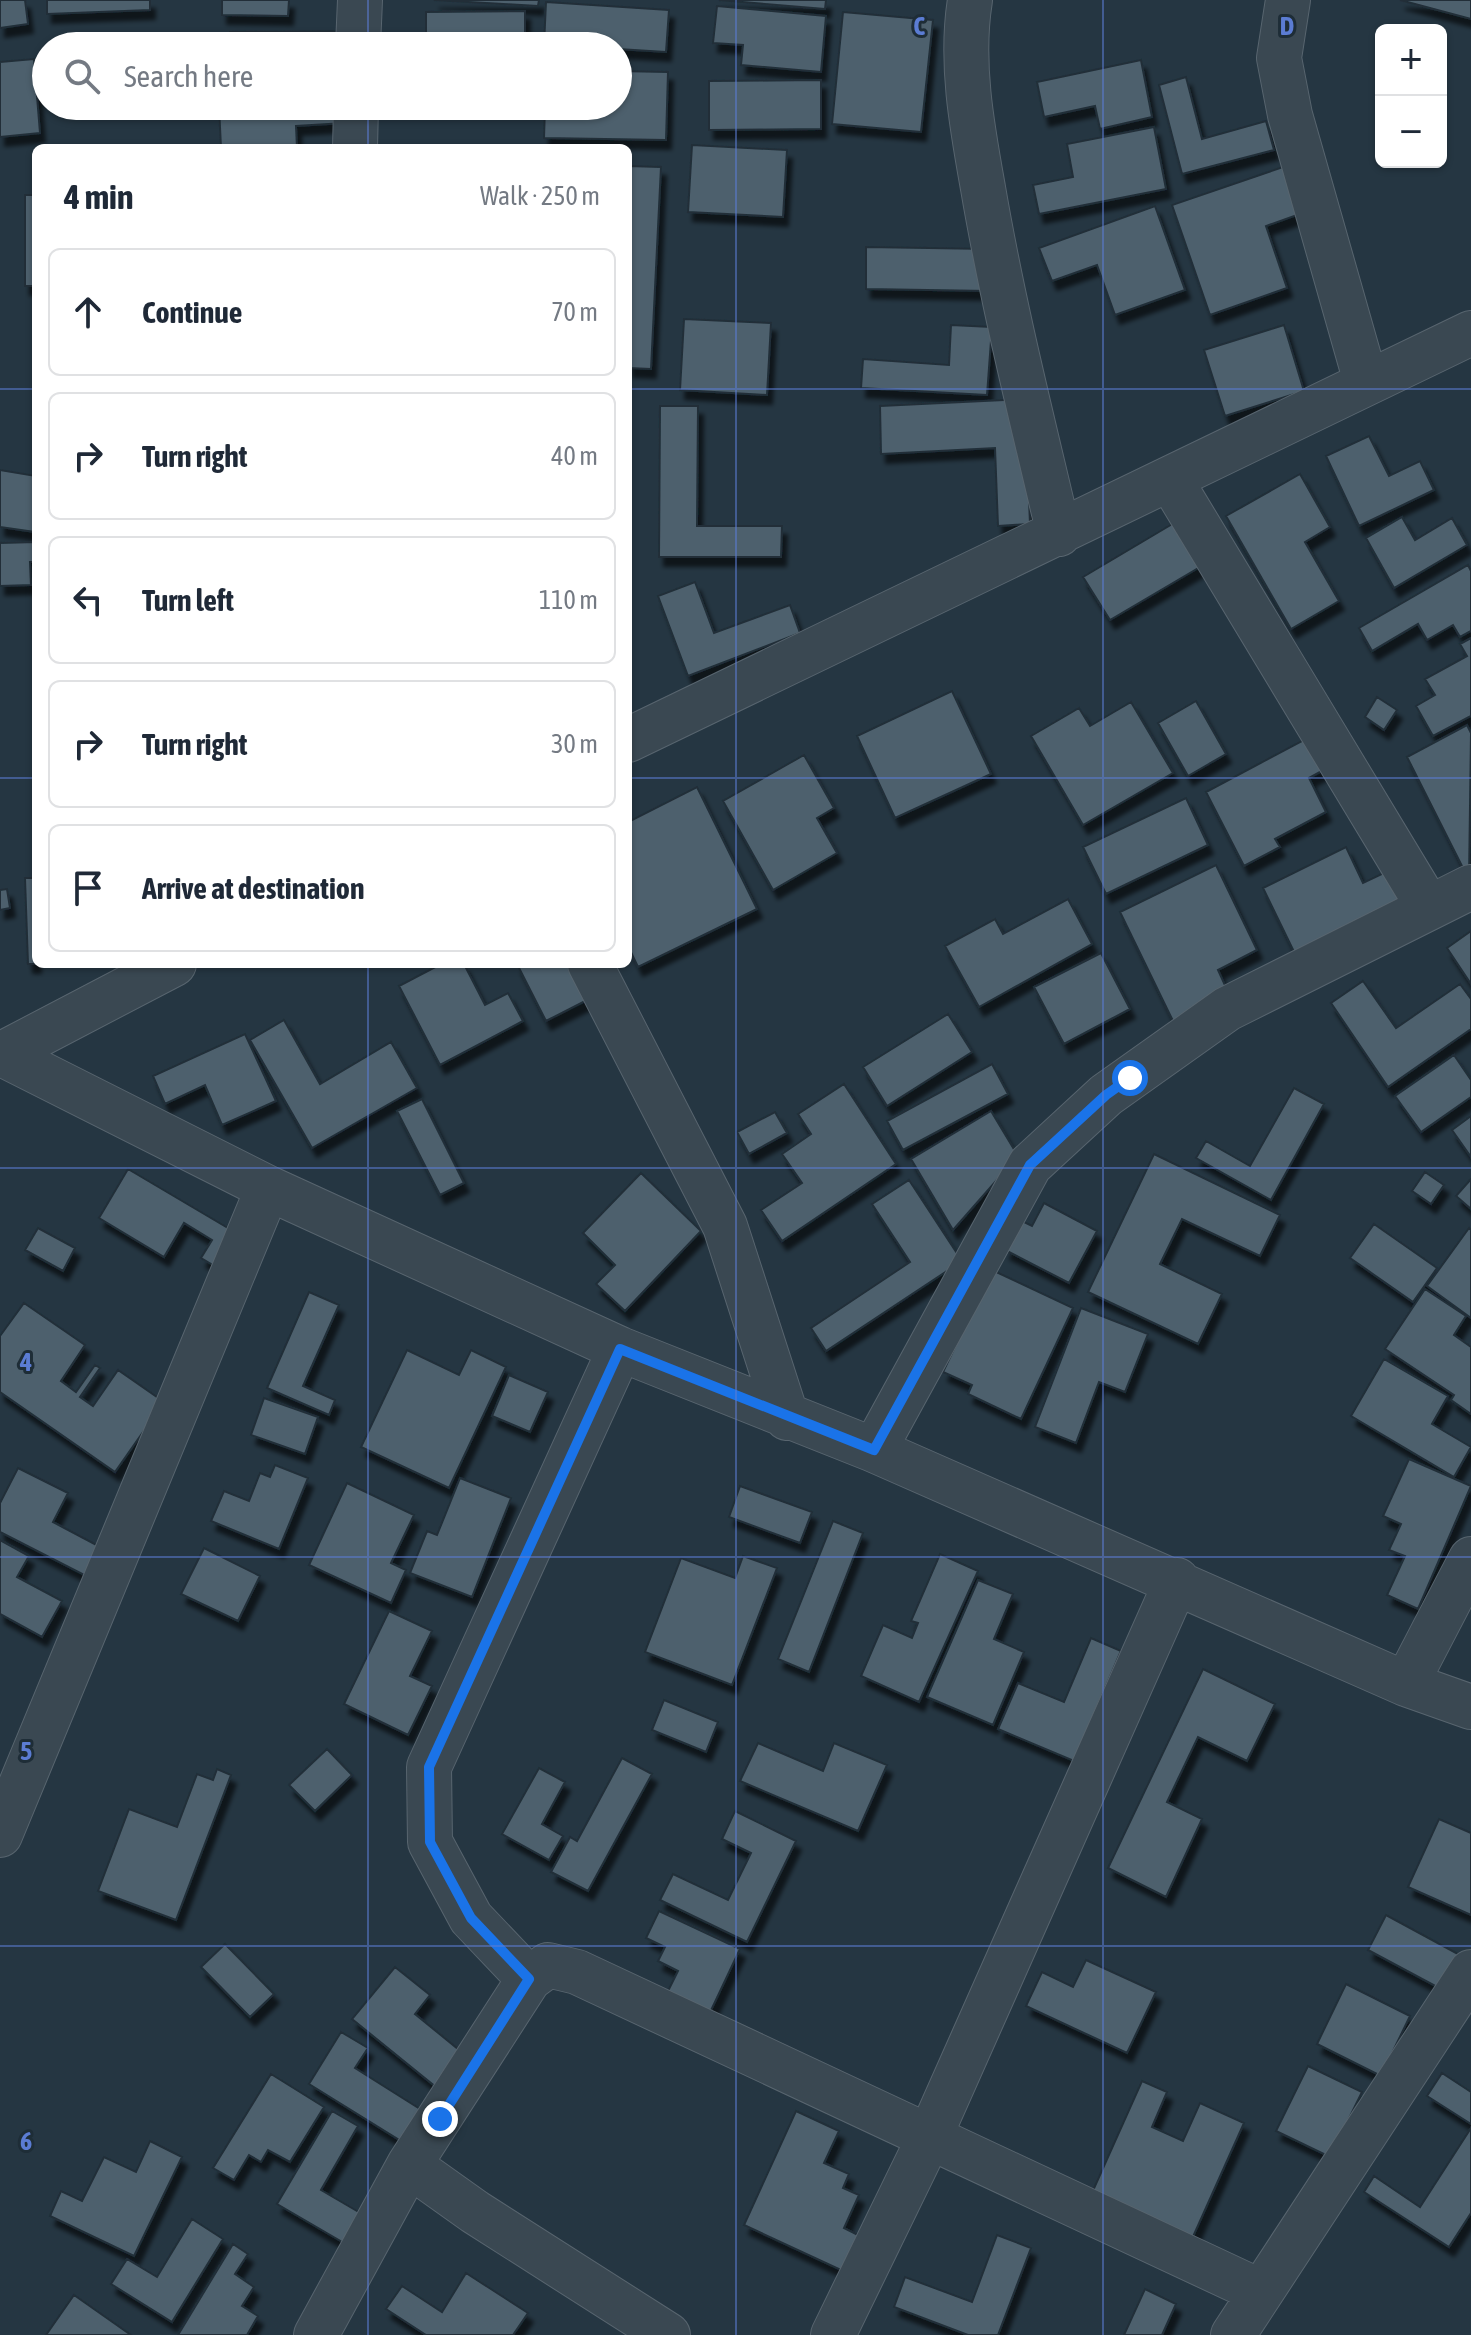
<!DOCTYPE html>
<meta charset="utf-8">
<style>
:root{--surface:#fff;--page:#f6f6f7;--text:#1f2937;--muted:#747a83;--line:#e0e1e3}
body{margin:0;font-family:"Asap Condensed",sans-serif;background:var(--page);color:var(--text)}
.controls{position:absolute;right:24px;top:24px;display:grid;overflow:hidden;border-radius:12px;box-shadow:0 2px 6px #0004}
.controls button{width:72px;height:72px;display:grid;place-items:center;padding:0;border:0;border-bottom:2px solid var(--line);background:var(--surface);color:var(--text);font:40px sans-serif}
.stop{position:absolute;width:24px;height:24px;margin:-18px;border:6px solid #1a73e8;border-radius:50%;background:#fff}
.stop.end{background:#1a73e8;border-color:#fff;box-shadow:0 2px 8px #0008}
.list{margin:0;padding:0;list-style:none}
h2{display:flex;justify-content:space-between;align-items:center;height:104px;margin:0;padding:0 32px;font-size:34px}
h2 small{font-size:26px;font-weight:400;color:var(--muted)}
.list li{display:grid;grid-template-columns:52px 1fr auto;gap:24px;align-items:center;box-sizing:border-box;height:128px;margin:0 16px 16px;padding:0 16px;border:2px solid var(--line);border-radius:12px}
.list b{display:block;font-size:30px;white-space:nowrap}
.list em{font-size:26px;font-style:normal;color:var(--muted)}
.icon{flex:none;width:44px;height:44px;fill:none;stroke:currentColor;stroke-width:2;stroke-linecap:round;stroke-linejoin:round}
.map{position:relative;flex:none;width:1471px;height:2335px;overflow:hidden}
.search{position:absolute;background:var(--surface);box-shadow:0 2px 6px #0004;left:32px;top:32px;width:600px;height:88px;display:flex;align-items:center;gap:20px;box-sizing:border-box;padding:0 28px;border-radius:44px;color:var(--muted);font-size:30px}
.panel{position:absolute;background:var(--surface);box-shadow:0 2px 6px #0004;left:32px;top:144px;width:600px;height:824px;border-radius:12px}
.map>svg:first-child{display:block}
.building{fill:#4e606d;stroke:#202f39;stroke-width:2;filter:url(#shadow)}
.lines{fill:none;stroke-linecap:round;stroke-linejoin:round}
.minor-casing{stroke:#58656f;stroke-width:46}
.minor{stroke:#3a4852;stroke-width:44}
.route{stroke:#1a73e8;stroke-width:10}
.grid{fill:none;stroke:#5b7cd3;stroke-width:2;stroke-opacity:0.55}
.grid-label{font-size:26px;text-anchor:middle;font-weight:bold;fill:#5b7cd3;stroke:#1e2d37;stroke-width:6;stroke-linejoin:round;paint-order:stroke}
</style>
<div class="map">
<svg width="1471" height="2335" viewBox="0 0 1471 2335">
<defs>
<filter id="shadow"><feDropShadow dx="5" dy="9" stdDeviation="2" flood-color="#0009"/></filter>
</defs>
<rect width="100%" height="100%" fill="#253642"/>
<!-- building -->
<path class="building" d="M0,0H25L28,24L0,28Z
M47,0H150V10L47,14Z
M222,0H289L288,16L222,15Z
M434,0H539L538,6Z
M719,0H826L825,9Z
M1400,0H1471V19Z
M546,2L669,10L666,52L618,49V46L544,45Z
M717,6L826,16L821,72L741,65L743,45L713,43Z
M525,11V46H463V41L426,42V12Z
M843,12L933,20L921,132L832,124Z
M341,31V46H230V32Z
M34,59L40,133L0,137V62Z
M1141,60L1152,117L1100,129L1095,106L1044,117L1037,82Z
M618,71L668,72L666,140L544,138L545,106H618Z
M1186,77L1202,139L1266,121L1274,150L1182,174L1159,85Z
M821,80V129L709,130V81Z
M219,106H344L345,123L296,126L297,148H221Z
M1154,127L1166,189L1039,214L1033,185L1073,177L1067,144Z
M692,145L787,150L783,217L688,212Z
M628,166L661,167L651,369L628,368Z
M1283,167L1300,214L1266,226L1287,288L1210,315L1172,205Z
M25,195H36V286H25Z
M1155,206L1185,290L1115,315L1097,265L1052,281L1039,248Z
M866,247L990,249L989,291L866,289Z
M684,319L771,323L767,395L680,390Z
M951,325L992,327L987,395L861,388L863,359L949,365Z
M1284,325L1304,391L1225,416L1204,350Z
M1025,399L1030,524L998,526L995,448L881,454L880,406Z
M660,406H698L697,526H782L781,557H659Z
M1369,436L1389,476L1420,461L1434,490L1359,526L1326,456Z
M0,470L36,476L35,532L0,527Z
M1300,474L1330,527L1305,542L1339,601L1291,629L1226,516Z
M1402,517L1415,540L1452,518L1467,545L1394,588L1366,538Z
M1174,523L1200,567L1110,620L1083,577Z
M36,542V562H30L31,585L0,586V543Z
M1468,565L1471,571V631L1460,637L1453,625L1427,640L1418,624L1372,651L1359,628Z
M695,582L714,633L790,605L800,633L688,676L658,596Z
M1471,638V716L1433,736L1416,706L1435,695L1425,679L1467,656L1460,644Z
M952,691L991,774L895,818L857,736Z
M1377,697L1397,710L1384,730L1365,717Z
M1196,701L1226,754L1188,776L1158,723Z
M1131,702L1173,773L1083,825L1031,736L1079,708L1090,726Z
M1467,725L1471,733L1469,880L1407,757Z
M1315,734L1331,766L1309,778L1326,812L1275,839L1280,847L1244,866L1206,792Z
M804,755L834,808L817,818L837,853L773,890L723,801Z
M697,787L757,909L638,967L628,946V822Z
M1186,798L1208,845L1106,894L1083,847Z
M1346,847L1363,883L1388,871L1404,903L1297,958L1263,888Z
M1216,865L1257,950L1218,970L1229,994L1173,1021L1120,912Z
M25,878H36V964H28Z
M7,889L10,908L0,910V890Z
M1068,899L1092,944L979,1007L945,946L995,919L1003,934Z
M1471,931V984L1447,948Z
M1101,953L1130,1009L1064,1044L1034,987Z
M441,964H464L485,1005L508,993L523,1021L440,1065L399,986Z
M517,964H582L597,995L546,1021Z
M1363,981L1396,1028L1460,984L1471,999V1029L1388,1087L1331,1003Z
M948,1014L972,1052L887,1106L863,1067Z
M284,1020L320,1084L391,1042L417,1088L312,1148L250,1040Z
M245,1034L276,1101L222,1125L205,1085L165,1104L153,1076Z
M1454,1055L1471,1080V1097L1421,1132L1395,1096Z
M992,1064L1008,1094L903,1150L887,1121Z
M844,1084L896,1164L782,1241L761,1210L802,1183L782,1154L811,1134L798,1114Z
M1294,1088L1324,1104L1271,1200L1196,1158L1206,1141L1250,1166Z
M422,1099L464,1183L440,1195L397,1111Z
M991,1111L1018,1156L953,1230L911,1159Z
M775,1112L787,1133L749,1154L737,1132Z
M1471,1116V1157L1452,1130Z
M1154,1154L1280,1215L1260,1256L1182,1219L1160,1264L1222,1294L1198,1344L1088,1292Z
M128,1169L238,1234L218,1268L201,1258L212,1240L184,1223L164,1257L99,1218Z
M1425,1172L1444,1185L1431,1204L1412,1191Z
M641,1173L701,1231L625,1311L596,1284L615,1265L583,1233Z
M1471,1179V1209L1456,1196Z
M909,1180L962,1261L826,1351L811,1328L910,1262L872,1204Z
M1044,1203L1097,1231L1069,1283L1005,1250L1020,1220L1032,1226Z
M1374,1224L1437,1268L1413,1302L1350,1258Z
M38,1228L75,1248L63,1271L25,1250Z
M1469,1228L1471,1230V1318L1427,1286Z
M992,1270L1073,1308L1021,1419L968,1394L972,1385L943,1372Z
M1425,1289L1466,1316L1454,1335L1471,1347V1414L1451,1400L1454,1395L1385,1349Z
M309,1292L339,1305L303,1386L335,1400L329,1415L267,1388Z
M24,1303L85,1345L61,1381L76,1392L95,1365L100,1368L80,1397L93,1406L118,1370L164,1402L115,1472L0,1392V1336Z
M1081,1308L1148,1334L1125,1392L1099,1382L1076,1443L1035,1427Z
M407,1350L459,1375L471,1350L506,1367L449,1488L361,1447Z
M1384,1359L1448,1396L1432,1424L1471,1447L1454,1477L1351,1416Z
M509,1375L548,1392L530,1432L492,1416Z
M264,1398L318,1417L305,1454L251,1435Z
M1409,1459L1471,1486L1418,1609L1387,1595L1405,1556L1389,1550L1401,1524L1383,1516Z
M275,1465L308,1478L279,1549L211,1521L224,1491L249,1501L260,1473L270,1477Z
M18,1468L68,1493L53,1522L106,1550L92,1579L0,1532V1503Z
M460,1478L511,1498L472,1597L410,1573L427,1531L437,1535Z
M347,1483L414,1515L391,1563L406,1570L391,1603L309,1565Z
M740,1486L812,1512L800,1543L729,1517Z
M833,1521L863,1533L809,1672L778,1659Z
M0,1540L29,1556L17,1577L62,1601L42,1637L0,1614Z
M204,1548L260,1576L238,1621L181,1594Z
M940,1554L978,1571L919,1702L861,1676L883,1625L912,1638L918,1623L911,1621Z
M743,1556L777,1568L732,1685L645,1652L681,1558L735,1578Z
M978,1580L1013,1594L994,1639L1024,1652L993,1725L927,1697Z
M389,1611L432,1631L410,1676L432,1686L408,1735L344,1704Z
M1091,1638L1121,1651L1074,1761L998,1729L1018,1683L1064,1702Z
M1203,1669L1275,1704L1247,1761L1198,1737L1167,1802L1202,1819L1166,1897L1108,1868Z
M664,1700L718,1722L706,1752L652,1730Z
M758,1743L823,1771L834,1743L887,1765L858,1831L740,1781Z
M327,1749L352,1775L315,1811L289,1785Z
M622,1758L652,1774L588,1891L551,1872L570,1837L577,1841Z
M539,1768L565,1782L542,1824L563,1836L549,1860L502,1834Z
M217,1769L231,1775L176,1920L98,1891L129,1809L177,1827L197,1774L213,1780Z
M735,1811L796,1841L747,1942L660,1900L673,1874L728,1900L751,1853L722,1839Z
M1439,1819L1471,1833V1915L1408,1887Z
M659,1911L740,1949L706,2021L663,2001L678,1971L658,1961L665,1947L646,1938Z
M1386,1915L1458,1954L1439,1988L1368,1950Z
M225,1944L274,1994L250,2017L201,1967Z
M1086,1960L1156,1992L1127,2053L1026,2006L1042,1972L1073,1987Z
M395,1967L430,1995L415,2014L475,2063L447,2096L352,2019Z
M1346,1984L1410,2016L1381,2076L1317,2044Z
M341,2032L368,2048L355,2068L420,2109L401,2141L309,2084Z
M1308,2066L1362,2092L1330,2157L1276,2131Z
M1442,2073L1471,2092V2124L1427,2096Z
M271,2074L324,2107L290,2162L268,2150L261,2162L249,2155L234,2180L213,2168Z
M1142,2081L1167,2092L1152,2127L1183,2141L1200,2103L1244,2123L1192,2239L1091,2195Z
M332,2111L358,2126L321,2190L374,2221L356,2250L277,2204Z
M796,2111L839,2131L824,2163L849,2174L843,2188L859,2195L844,2228L872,2242L856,2277L744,2225Z
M1471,2128V2213L1449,2247L1364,2192L1374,2176L1420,2207Z
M150,2141L182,2157L134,2256L50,2216L61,2191L82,2201L104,2157L136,2172Z
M192,2219L223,2239L172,2322L111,2284L127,2259L157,2277Z
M997,2235L1031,2248L998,2335H968L894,2307L905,2277L972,2302Z
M233,2244L248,2254L235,2274L254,2287L242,2306L258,2316L247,2335H178Z
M466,2273L528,2313L513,2335H426L386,2309L402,2286L442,2312Z
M1145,2289L1176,2304L1162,2335H1124Z
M74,2295L131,2335H46Z"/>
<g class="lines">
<defs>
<path id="minor" d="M970,0C960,62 972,127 983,188C1003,305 1032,419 1059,534
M1288,0L1279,58L1290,115L1366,382
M358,46L360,0
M355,148L356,106
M1170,479L1429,908
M628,740L1471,333
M590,964L725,1226L787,1418
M0,1053L268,1188L620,1349L874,1450L1406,1684L1471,1707
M0,1055L174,964
M874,1450L1030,1165L1106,1095L1227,1009L1471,887
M1406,1684L1471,1559
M0,1835L268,1188
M529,1979L471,1918L430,1842L429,1767L620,1349
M409,2165L529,1979L548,1965L577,1972L1259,2291
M316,2335L409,2165L475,2212L668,2335
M833,2335L929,2138L1177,1580
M1233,2335L1471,1972"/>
</defs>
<!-- minor casing -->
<use href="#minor" class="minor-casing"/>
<!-- minor -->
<use href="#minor" class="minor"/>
</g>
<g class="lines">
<!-- route -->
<path class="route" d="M440,2119L529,1979L471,1918L430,1842L429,1767L620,1349L874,1450L1030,1165L1106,1095L1130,1078"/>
</g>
<!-- grid -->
<path class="grid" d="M368,0V46M736,0V2335M1103,0V2335M368,106V148M0,389H36M628,389H1471M0,778H36M628,778H1471M368,964V2335M0,1168H1471M0,1557H1471M0,1946H1471"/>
<g class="grid-label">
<text x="919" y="35">C</text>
<text x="1287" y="35">D</text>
<text x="26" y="1371">4</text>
<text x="26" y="1760">5</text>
<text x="26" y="2150">6</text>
</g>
</svg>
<div class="controls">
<button>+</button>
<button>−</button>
</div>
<div class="stop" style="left:1130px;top:1078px"></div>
<div class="stop end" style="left:440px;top:2119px"></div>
<div class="search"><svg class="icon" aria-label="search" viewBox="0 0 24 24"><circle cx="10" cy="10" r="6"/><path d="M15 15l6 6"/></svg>Search here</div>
<section class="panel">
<h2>4 min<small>Walk · 250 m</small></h2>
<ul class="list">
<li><svg class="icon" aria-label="ahead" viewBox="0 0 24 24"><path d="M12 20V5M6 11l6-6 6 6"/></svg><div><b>Continue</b></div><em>70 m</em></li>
<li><svg class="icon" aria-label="right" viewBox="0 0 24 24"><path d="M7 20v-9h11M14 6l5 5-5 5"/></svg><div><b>Turn right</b></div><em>40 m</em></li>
<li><svg class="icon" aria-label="left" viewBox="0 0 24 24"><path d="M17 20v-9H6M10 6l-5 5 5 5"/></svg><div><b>Turn left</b></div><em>110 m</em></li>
<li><svg class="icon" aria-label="right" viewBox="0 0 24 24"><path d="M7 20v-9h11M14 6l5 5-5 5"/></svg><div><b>Turn right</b></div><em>30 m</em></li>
<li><svg class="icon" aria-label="arrive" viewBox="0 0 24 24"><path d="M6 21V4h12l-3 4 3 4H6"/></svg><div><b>Arrive at destination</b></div></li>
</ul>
</section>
</div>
